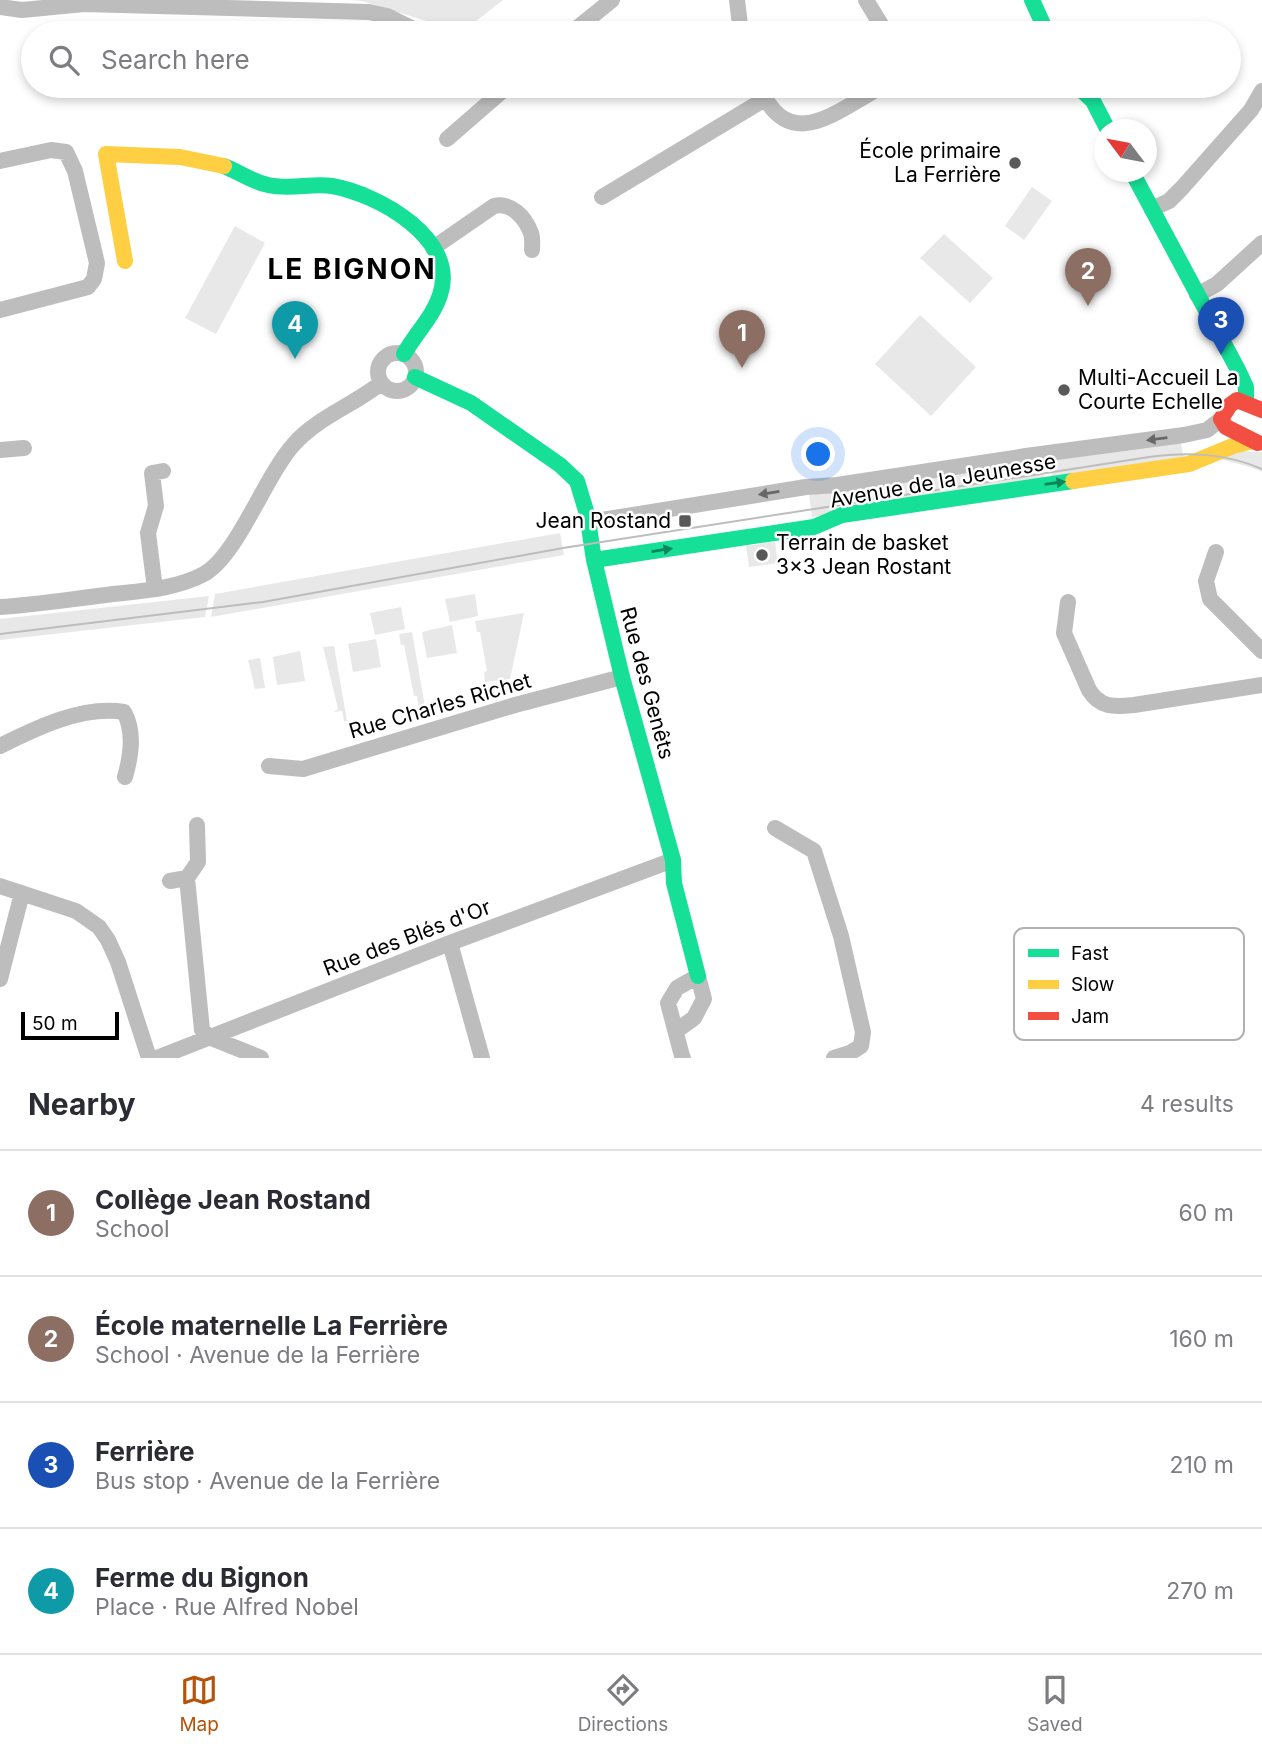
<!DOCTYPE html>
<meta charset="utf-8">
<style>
:root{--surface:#fff;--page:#f2f2f3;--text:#2b2b33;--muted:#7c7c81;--line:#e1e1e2;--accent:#b45309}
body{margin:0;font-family:Inter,sans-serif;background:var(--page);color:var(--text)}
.compass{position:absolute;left:1094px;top:119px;width:63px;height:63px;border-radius:50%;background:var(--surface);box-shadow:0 4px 10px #0003;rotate:302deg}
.scale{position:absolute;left:21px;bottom:18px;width:98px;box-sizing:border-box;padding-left:7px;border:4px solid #000;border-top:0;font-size:19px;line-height:24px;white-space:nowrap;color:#000;-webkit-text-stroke:5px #fff;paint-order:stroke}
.you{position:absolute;left:819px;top:455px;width:24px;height:24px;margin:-18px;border:5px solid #fff;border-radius:50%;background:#1a73e8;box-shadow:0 0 0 10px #1a73e833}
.badge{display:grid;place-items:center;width:46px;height:46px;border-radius:50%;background:var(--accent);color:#fff;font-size:23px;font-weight:700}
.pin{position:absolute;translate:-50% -58px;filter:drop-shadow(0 2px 4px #0008)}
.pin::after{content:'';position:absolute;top:37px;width:24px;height:21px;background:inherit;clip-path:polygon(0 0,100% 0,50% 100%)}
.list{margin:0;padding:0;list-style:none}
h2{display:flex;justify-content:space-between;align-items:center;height:91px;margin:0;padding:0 28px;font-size:30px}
h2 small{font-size:23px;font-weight:400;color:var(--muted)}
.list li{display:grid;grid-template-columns:46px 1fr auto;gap:21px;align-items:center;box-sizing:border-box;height:126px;padding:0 28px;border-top:2px solid var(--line)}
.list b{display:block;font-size:26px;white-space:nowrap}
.list p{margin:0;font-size:23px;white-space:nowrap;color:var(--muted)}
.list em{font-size:23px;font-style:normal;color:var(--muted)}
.icon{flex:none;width:38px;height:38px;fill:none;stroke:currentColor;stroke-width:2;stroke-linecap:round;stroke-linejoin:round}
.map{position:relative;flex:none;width:1262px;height:1058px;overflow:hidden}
.search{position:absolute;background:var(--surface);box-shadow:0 4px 10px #0003;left:21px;right:21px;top:21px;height:77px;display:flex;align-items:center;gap:18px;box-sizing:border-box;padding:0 24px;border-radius:38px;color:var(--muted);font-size:26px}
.sheet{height:595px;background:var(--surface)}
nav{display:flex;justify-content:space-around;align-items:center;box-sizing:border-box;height:98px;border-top:2px solid var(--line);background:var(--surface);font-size:19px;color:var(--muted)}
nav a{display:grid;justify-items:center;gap:4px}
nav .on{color:var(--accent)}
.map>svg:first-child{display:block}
.green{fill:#e8e8e8}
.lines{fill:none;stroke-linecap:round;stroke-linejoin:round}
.street{stroke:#bdbdbd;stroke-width:16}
.fast{stroke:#16e098;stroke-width:16}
.slow{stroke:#ffcf43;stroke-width:16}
.jam{stroke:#f24e42;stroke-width:16}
.tram{stroke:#bdbdbd;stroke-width:2}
.oneway{fill:#686868}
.oneway2{fill:#0d865b}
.poi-dot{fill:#595959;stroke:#fff;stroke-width:2.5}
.labels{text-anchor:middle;stroke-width:5;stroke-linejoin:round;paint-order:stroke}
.poi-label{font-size:21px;fill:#000;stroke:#fff;text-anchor:end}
.street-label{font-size:21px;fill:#000;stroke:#fff}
.district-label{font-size:28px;font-weight:bold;letter-spacing:2px;fill:#000;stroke:#fff}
.key{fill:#fff;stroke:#b2b2b2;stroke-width:2}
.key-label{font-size:19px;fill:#000}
</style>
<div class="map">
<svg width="1262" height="1058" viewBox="0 0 1262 1058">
<rect width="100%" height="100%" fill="#fff"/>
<!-- green -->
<path class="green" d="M349,0H503L462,32L362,1Z
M1032,187L1052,201L1024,240L1005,226Z
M235,226L265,243L216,334L185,318Z
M944,234L993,278L970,303L920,258Z
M920,315L976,367L931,416L875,364Z
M1180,438L1184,460L1052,479L1049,458Z
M1231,451L1262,452V472L1250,467L1216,458Z
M1041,459L1044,481L812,517L809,494Z
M560,533L564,555L211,617L215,594Z
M775,542L778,563L749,567L746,546Z
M475,594L478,616L450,622L445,599Z
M209,596L205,617L0,640V619Z
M401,607L405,629L375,635L370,613Z
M524,613L510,679L485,682L484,672L487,671L480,632H477L475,621Z
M452,625L457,653L427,658L422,632Z
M412,632L425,707L419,708L417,696H414L404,645H401L399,634Z
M376,639L381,667L353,672L348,644Z
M334,646L347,721H344L342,711L334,712L338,709L323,647Z
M300,651L305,681L277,685L273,657Z
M260,658L265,688L255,689L248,660Z"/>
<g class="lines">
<!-- street -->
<path class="street" d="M737,0L741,33
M866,0L886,33
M0,7L22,10L84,4L369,12L387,16L421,33
M571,33L612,0
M759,86C789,156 836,111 883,86
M447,139L508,86
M0,161L51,150L66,152L75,171L97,263L94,279L88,287L0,310
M602,197L765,99
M1152,209L1169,201L1182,188L1251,110L1262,91
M433,248L494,206C511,202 525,217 531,233C533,238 532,245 532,250
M1197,295L1217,284L1262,243
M378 372a19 19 0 1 1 38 0a19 19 0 1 1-38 0Z
M0,450L24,448
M589,522L806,487L837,485L1026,456L1184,435L1207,430L1221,419
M1216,552L1206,581L1210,599L1262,651
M155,589L148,533L156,506L152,473L163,471
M1068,602L1064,633L1089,690C1100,708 1114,707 1134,705L1262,685
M0,607C35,605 71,599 106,595C138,591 174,590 204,574C237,556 265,476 294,444C318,417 354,405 381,383
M0,746C36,728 83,705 124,712C135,732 131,756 125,777
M269,766L303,769L515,705L622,677
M775,828L814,851L841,936L863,1032L861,1046L850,1053L834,1058
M187,878L198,862L197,825
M170,881L187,878L202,1030L209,1037L261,1058
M0,886L76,911L99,927L108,940L118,962L149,1058
M450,943L482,1058
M0,979L22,893
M676,1031L694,1018L704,999L698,976L677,988L668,1003L682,1056L683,1058
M157,1058L450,943L673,860"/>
<!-- fast -->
<path class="fast" d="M1032,0L1047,33
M1077,86L1093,101L1108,130
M224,166C239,172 253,182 268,185C290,190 311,183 332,186C378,194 459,239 440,295C433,317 415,334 404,354
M1132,172L1237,368L1246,387V403
M415,377L471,403L560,465L577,481L587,514L594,560L622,677L673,860L674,883L698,976
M594,560L814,527L842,515L1073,481"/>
<!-- slow -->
<path class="slow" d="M125,261L106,154L180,157L224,166
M1073,481L1189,464L1233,446L1253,441"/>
<!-- jam -->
<path class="jam" d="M1258,443L1226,427L1221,419L1230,405L1237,400L1262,410"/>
<!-- tram -->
<path class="tram" d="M0,634L263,602L563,548L1149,457C1188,452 1225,453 1262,469"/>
</g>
<!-- one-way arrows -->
<defs><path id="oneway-solid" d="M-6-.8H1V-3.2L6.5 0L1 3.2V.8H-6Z" transform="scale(1.75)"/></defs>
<g class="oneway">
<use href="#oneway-solid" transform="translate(1157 439) rotate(173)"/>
<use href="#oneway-solid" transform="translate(769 493) rotate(171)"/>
</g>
<g class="oneway2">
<use href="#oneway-solid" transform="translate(1055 483) rotate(-8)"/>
<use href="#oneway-solid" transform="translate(662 550) rotate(-9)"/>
</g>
<!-- markers -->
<g class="poi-dot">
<circle cx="1015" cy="163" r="7"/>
<circle cx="1064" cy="390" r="7"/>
<rect x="678" y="514" width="14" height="14" rx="3.5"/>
<circle cx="762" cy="555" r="7"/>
</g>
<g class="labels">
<!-- poi labels -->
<g class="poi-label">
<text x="1001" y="158">École primaire<tspan x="1001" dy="24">La Ferrière</tspan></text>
<text x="1078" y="385" text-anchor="start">Multi-Accueil La<tspan x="1078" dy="24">Courte Echelle</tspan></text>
<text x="671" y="528">Jean Rostand</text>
<text x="776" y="550" text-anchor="start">Terrain de basket<tspan x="776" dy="24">3x3 Jean Rostant</tspan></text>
</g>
<!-- street labels -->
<g class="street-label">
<text transform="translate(943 481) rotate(-10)" y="7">Avenue de la Jeunesse</text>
<text transform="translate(647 683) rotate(75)" y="7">Rue des Genêts</text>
<text transform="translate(440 706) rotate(-16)" y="7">Rue Charles Richet</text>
<text transform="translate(407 938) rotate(-21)" y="7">Rue des Blés d'Or</text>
</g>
<!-- district labels -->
<g class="district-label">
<text x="352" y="279">LE BIGNON</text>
</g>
</g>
<!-- legend -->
<rect x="1014" y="928" width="230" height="112" rx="10" class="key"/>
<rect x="1028" y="949" width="31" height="8" fill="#16e098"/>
<rect x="1028" y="980" width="31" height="9" fill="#ffcf43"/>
<rect x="1028" y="1012" width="31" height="8" fill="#f24e42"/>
<g class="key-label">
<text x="1071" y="960">Fast</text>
<text x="1071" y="991">Slow</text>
<text x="1071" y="1023">Jam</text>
</g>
</svg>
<svg class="compass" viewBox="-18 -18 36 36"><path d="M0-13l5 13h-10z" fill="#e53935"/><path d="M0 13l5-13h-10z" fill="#7c7c81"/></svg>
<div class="scale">50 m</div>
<div class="you"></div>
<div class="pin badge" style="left:742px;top:368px;background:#8d6e63">1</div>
<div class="pin badge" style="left:1088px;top:306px;background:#8d6e63">2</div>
<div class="pin badge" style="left:1221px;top:355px;background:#1a4fb4">3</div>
<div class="pin badge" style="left:295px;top:359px;background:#0f9aa8">4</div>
<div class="search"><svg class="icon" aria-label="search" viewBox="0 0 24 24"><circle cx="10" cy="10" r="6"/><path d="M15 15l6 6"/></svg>Search here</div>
</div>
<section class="sheet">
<h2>Nearby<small>4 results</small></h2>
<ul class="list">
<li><span class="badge" style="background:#8d6e63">1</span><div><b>Collège Jean Rostand</b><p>School</p></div><em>60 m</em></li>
<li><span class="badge" style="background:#8d6e63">2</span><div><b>École maternelle La Ferrière</b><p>School · Avenue de la Ferrière</p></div><em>160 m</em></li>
<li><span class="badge" style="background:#1a4fb4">3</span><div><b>Ferrière</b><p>Bus stop · Avenue de la Ferrière</p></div><em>210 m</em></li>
<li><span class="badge" style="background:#0f9aa8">4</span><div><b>Ferme du Bignon</b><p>Place · Rue Alfred Nobel</p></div><em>270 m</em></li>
</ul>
</section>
<nav>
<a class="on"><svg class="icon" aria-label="map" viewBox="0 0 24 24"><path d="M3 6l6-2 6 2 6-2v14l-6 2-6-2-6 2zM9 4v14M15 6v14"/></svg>Map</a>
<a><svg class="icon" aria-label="directions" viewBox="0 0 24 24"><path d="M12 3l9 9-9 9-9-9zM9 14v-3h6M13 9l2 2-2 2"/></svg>Directions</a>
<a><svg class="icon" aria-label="saved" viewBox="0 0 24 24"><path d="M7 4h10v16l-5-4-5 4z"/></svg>Saved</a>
</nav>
